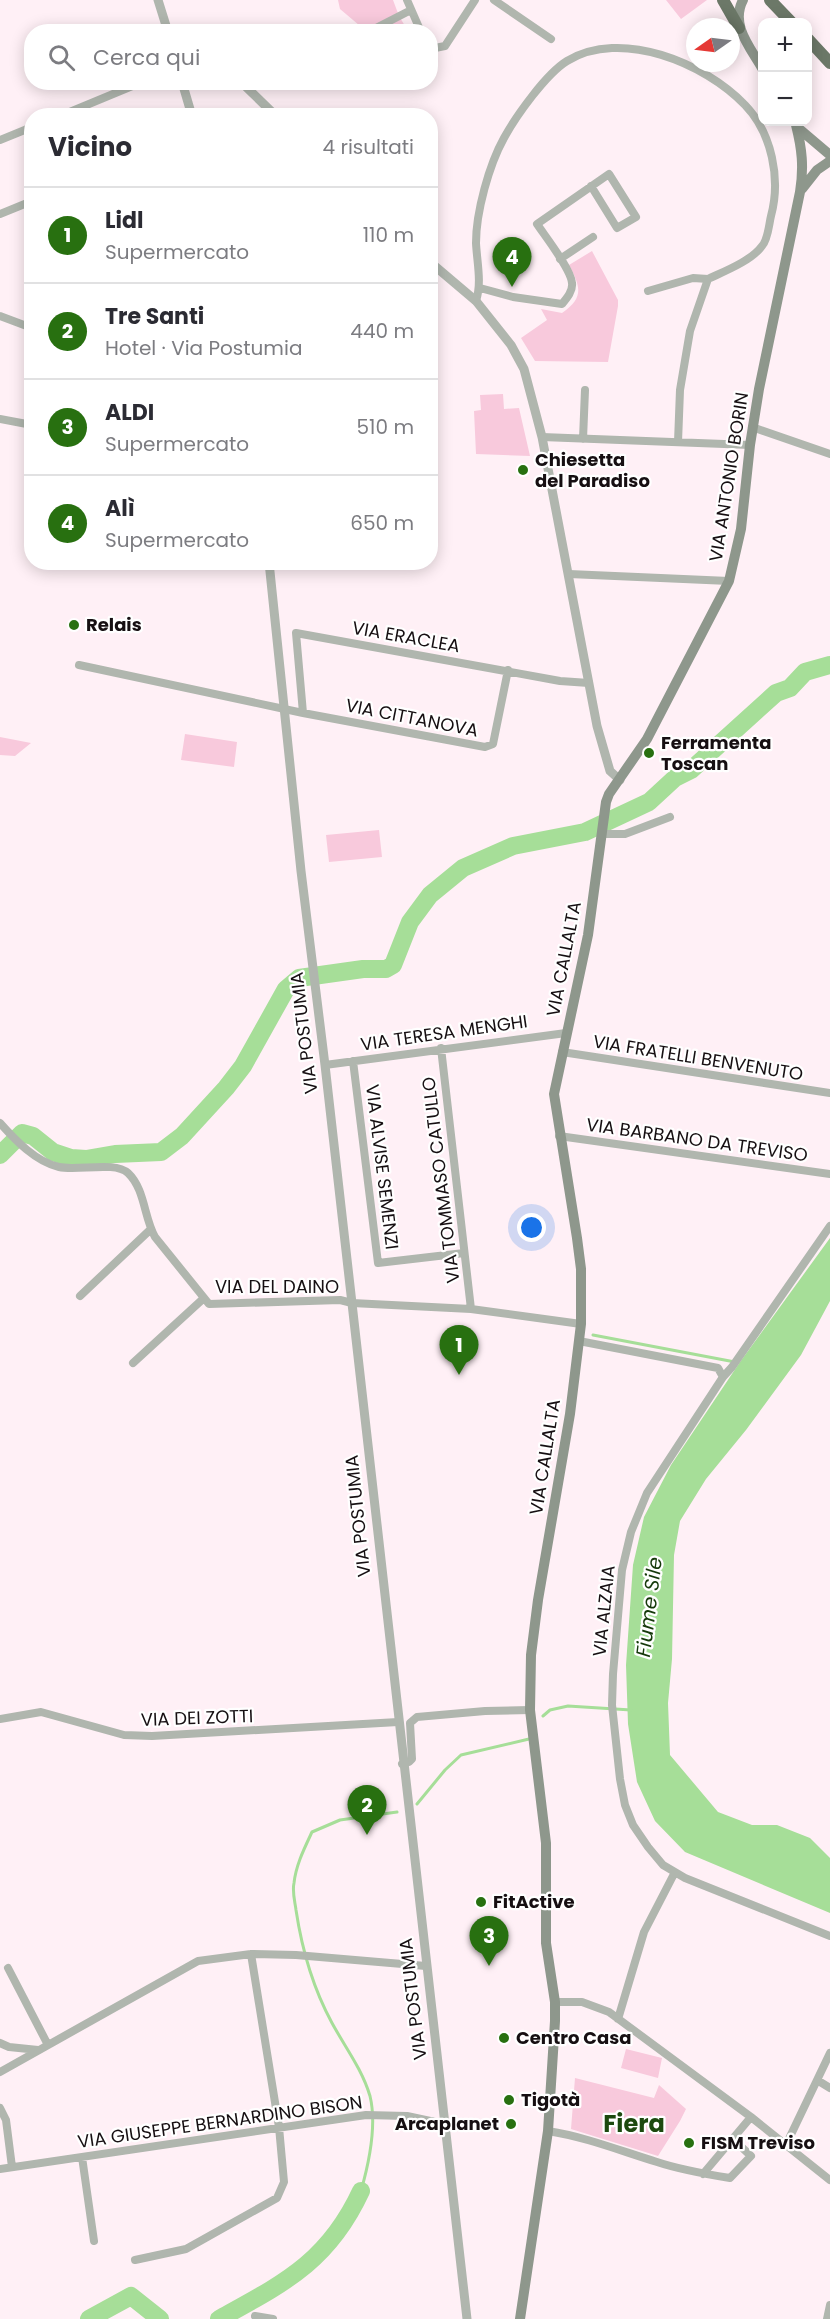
<!DOCTYPE html>
<html lang="it">
<meta charset="utf-8">
<style>
:root{--surface:#fff;--page:#f7f7f7;--text:#2b2b33;--muted:#7c7c81;--line:#e1e1e2;--accent:#287010}
body{margin:0;font-family:Poppins,sans-serif;background:var(--page);color:var(--text)}
.controls{position:absolute;right:18px;top:18px;display:grid;overflow:hidden;border-radius:12px;box-shadow:0 3px 15px #0003}
.controls button{width:54px;height:54px;display:grid;place-items:center;padding:0;border:0;border-bottom:2px solid var(--line);background:var(--surface);color:var(--text);font:30px sans-serif}
.compass{position:absolute;left:686px;top:18px;width:54px;height:54px;border-radius:50%;background:var(--surface);box-shadow:0 3px 15px #0003;rotate:256deg}
.you{position:absolute;left:532px;top:1228px;width:21px;height:21px;margin:-15px;border:4px solid #fff;border-radius:50%;background:#1a73e8;box-shadow:0 0 0 9px #1a73e833}
.badge{display:grid;place-items:center;width:39px;height:39px;border-radius:50%;background:var(--accent);color:#fff;font-size:20px;font-weight:700}
.pin{position:absolute;translate:-50% -50px;filter:drop-shadow(0 2px 3px #0008)}
.pin::after{content:'';position:absolute;top:32px;width:21px;height:18px;background:inherit;clip-path:polygon(0 0,100% 0,50% 100%)}
.list{margin:0;padding:0;list-style:none}
h2{display:flex;justify-content:space-between;align-items:center;height:78px;margin:0;padding:0 24px;font-size:26px}
h2 small{font-size:20px;font-weight:400;color:var(--muted)}
.list li{display:grid;grid-template-columns:39px 1fr auto;gap:18px;align-items:center;box-sizing:border-box;height:96px;padding:0 24px;border-top:2px solid var(--line)}
.list b{display:block;font-size:22px;white-space:nowrap}
.list p{margin:0;font-size:20px;white-space:nowrap;color:var(--muted)}
.list em{font-size:20px;font-style:normal;color:var(--muted)}
.icon{flex:none;width:33px;height:33px;fill:none;stroke:currentColor;stroke-width:2;stroke-linecap:round;stroke-linejoin:round}
.map{position:relative;flex:none;width:830px;height:2319px;overflow:hidden}
.search{position:absolute;background:var(--surface);box-shadow:0 3px 15px #0003;left:24px;top:24px;width:414px;height:66px;display:flex;align-items:center;gap:15px;box-sizing:border-box;padding:0 21px;border-radius:24px;color:var(--muted);font-size:22px}
.panel{position:absolute;background:var(--surface);box-shadow:0 3px 15px #0003;left:24px;top:108px;width:414px;height:462px;border-radius:24px}
.map>svg:first-child{display:block}
.green{fill:#f8c9dc}
.water{fill:#a6de98}
.lines{fill:none;stroke-linecap:round;stroke-linejoin:round}
.stream{stroke:#a6de98;stroke-width:3}
.river{stroke:#a6de98;stroke-width:18}
.minor{stroke:#b0b6ae;stroke-width:8}
.tertiary{stroke:#b0b6ae;stroke-width:9}
.secondary{stroke:#8e978c;stroke-width:10}
.trunk{stroke:#6c7868;stroke-width:12}
.poi-dot{fill:#287010;stroke:#fff;stroke-width:2}
.labels{text-anchor:middle;stroke-width:4.5;stroke-linejoin:round;paint-order:stroke}
.poi-label{font-size:18px;font-weight:bold;fill:#160f12;stroke:#fff;text-anchor:start}
.street-label{font-size:18px;fill:#160f12;stroke:#fff}
.water-label{font-size:20px;font-style:italic;fill:#15390a;stroke:#fff}
.district-label{font-size:24px;font-weight:bold;fill:#1d490f;stroke:#fff}
</style>
<div class="map">
<svg width="830" height="2319" viewBox="0 0 830 2319">
<rect width="100%" height="100%" fill="#fff0f6"/>
<!-- green -->
<path class="green" d="M338,0H393L399,16L408,31H366L340,9Z
M666,0H707L681,19Z
M592,251L618,300V306L608,362L535,361L521,338L547,320L541,309L562,313C585,297 580,286 569,265Z
M503,394L504,409L519,408L530,456L476,454L474,411L481,410L480,395Z
M185,734L237,742L234,767L181,760Z
M0,737L31,743L15,756L0,755Z
M379,830L382,857L329,862L326,835Z
M626,2049L662,2058L658,2078L621,2068Z
M575,2078L654,2098L659,2085L686,2109L680,2121L658,2156L571,2129Z"/>
<!-- water -->
<path class="water" d="M830,1238V1301L801,1355L746,1430L706,1479L680,1521L674,1555L672,1659L668,1703L670,1755L718,1812L752,1825H777L810,1838L830,1858V1913L685,1852L655,1821L637,1782L628,1724L626,1665L633,1565L644,1517L671,1465L740,1362Z"/>
<g class="lines">
<!-- stream -->
<path class="stream" d="M593,1335L735,1362
M543,1716L550,1710L568,1706L631,1710
M417,1804L445,1770L461,1755L529,1739
M361,2191C369,2163 377,2125 370,2096C362,2069 345,2047 332,2023C313,1988 302,1950 296,1910C295,1902 292,1892 294,1883C296,1865 304,1849 312,1832L340,1820L397,1812"/>
<!-- river -->
<path class="river" d="M0,1155L22,1133L33,1136L53,1152L71,1158L86,1159L115,1154L161,1152L182,1136L226,1088L243,1066L286,989L299,978L363,969H386L393,965L410,922L430,895L463,868L513,846L585,832L649,802L675,778L691,770L776,693L790,688L805,672L830,665
M89,2319L131,2296L160,2319
M219,2319C284,2283 328,2262 361,2191"/>
<!-- minor -->
<path class="minor" d="M407,0L421,32
M494,0L551,39
M374,29L411,10
M430,49L445,46L475,0
M60,116L142,82
M0,140L32,127
M0,214L32,201
M560,259L593,237
M480,288L513,297L562,304C567,298 573,291 572,283C571,269 545,236 537,224L609,174L636,217L617,228L591,186
M648,291L693,278L708,279
M476,301C482,282 477,263 476,243C476,212 489,165 504,138C516,116 546,74 567,61C621,28 705,63 745,105C772,133 781,179 771,216C769,224 768,240 762,246C751,261 725,271 708,279L690,331L680,390L678,442
M0,316L32,328
M0,419L32,425
M752,427L830,454
M542,437L750,445
M583,439L585,390
M569,574L729,581
M79,665L303,713L485,747L493,744L508,670
M303,713L296,633L560,681L589,683
M601,834H625L670,817
M441,1048L471,1309
M562,1052L830,1093
M353,1061L378,1263L464,1253
M325,1065L566,1033
M0,1123C15,1140 36,1162 59,1167C78,1171 115,1161 128,1173C145,1189 144,1218 155,1237L209,1304L340,1300L352,1303L471,1309L581,1324
M559,1136L830,1174
M830,1226L732,1367L723,1377L647,1493L631,1532L622,1570L613,1674L612,1705L620,1779L625,1805L633,1825L648,1847L663,1865L685,1878L830,1936
M80,1296L151,1229
M579,1341L718,1368L723,1377
M133,1363L204,1298
M0,1719L41,1712L124,1735L152,1736L398,1722
M402,1764L409,1762L412,1759L410,1723L417,1717L485,1711L530,1710
M8,1968L48,2045
M555,2002H582L609,2012L751,2117L830,2180
M618,2019L644,1932L675,1872
M0,2043L9,2047L38,2050
M0,2072L198,1961L251,1954L296,1955L426,1966
M817,2080L830,2088
M0,2108L6,2120L12,2167
M548,2131C586,2137 621,2151 657,2162C681,2170 705,2174 730,2178L751,2156L733,2139
M786,2145L830,2053
M82,2157L94,2241
M0,2169L366,2115L407,2116L435,2122H445
M703,2174L751,2117
M135,2260L186,2249L277,2198L284,2182L279,2127L251,1954
M255,2316L273,2319
M827,2319L830,2305"/>
<!-- tertiary -->
<path class="tertiary" d="M158,0L168,32
M182,82L192,116
M241,82L276,116
M430,262L476,301L511,345L524,369L542,437L597,726L610,771L620,780
M269,562L301,871L325,1065L467,2319"/>
<!-- secondary -->
<path class="secondary" d="M743,0C730,25 750,47 762,68
M797,127L830,155
M802,189L817,170L830,161
M520,2319L548,2131L555,2021V2002L546,1943V1843L530,1710L531,1655L538,1600L570,1414L581,1324V1269L577,1238L554,1094L588,935L606,802L609,794L647,739L729,581L741,529L750,445L759,389L800,192C804,167 802,149 796,125"/>
<!-- trunk -->
<path class="trunk" d="M723,0L739,28
M770,0L791,22
M808,39L830,63"/>
</g>
<!-- markers -->
<g class="poi-dot">
<circle cx="523" cy="470" r="6"/>
<circle cx="74" cy="625" r="6"/>
<circle cx="649" cy="753" r="6"/>
<circle cx="481" cy="1902" r="6"/>
<circle cx="504" cy="2038" r="6"/>
<circle cx="509" cy="2100" r="6"/>
<circle cx="511" cy="2124" r="6"/>
<circle cx="689" cy="2143" r="6"/>
</g>
<g class="labels">
<!-- poi labels -->
<g class="poi-label">
<text x="535" y="466">Chiesetta<tspan x="535" dy="21">del Paradiso</tspan></text>
<text x="86" y="631">Relais</text>
<text x="661" y="749">Ferramenta<tspan x="661" dy="21">Toscan</tspan></text>
<text x="493" y="1908">FitActive</text>
<text x="516" y="2044">Centro Casa</text>
<text x="521" y="2106">Tigotà</text>
<text x="499" y="2130" text-anchor="end">Arcaplanet</text>
<text x="701" y="2149">FISM Treviso</text>
</g>
<!-- street labels -->
<g class="street-label">
<text transform="translate(729 477) rotate(-81)" y="6">VIA ANTONIO BORIN</text>
<text transform="translate(406 637) rotate(10)" y="6">VIA ERACLEA</text>
<text transform="translate(412 718) rotate(11)" y="6">VIA CITTANOVA</text>
<text transform="translate(564 959) rotate(-79)" y="6">VIA CALLALTA</text>
<text transform="translate(304 1033) rotate(-97)" y="6">VIA POSTUMIA</text>
<text transform="translate(444 1033) rotate(-8)" y="6">VIA TERESA MENGHI</text>
<text transform="translate(698 1058) rotate(9)" y="6">VIA FRATELLI BENVENUTO</text>
<text transform="translate(697 1140) rotate(8)" y="6">VIA BARBANO DA TREVISO</text>
<text transform="translate(382 1167) rotate(83)" y="6">VIA ALVISE SEMENZI</text>
<text transform="translate(441 1180) rotate(-97)" y="6">VIA TOMMASO CATULLO</text>
<text x="277" y="1293">VIA DEL DAINO</text>
<text transform="translate(545 1457) rotate(-81)" y="6">VIA CALLALTA</text>
<text transform="translate(358 1516) rotate(-96)" y="6">VIA POSTUMIA</text>
<text transform="translate(604 1611) rotate(-84)" y="6">VIA ALZAIA</text>
<text transform="translate(197 1718) rotate(-2)" y="6">VIA DEI ZOTTI</text>
<text transform="translate(413 1999) rotate(-97)" y="6">VIA POSTUMIA</text>
<text transform="translate(220 2122) rotate(-8)" y="6">VIA GIUSEPPE BERNARDINO BISON</text>
</g>
<!-- water labels -->
<g class="water-label">
<text transform="translate(649 1607) rotate(-83)" y="7">Fiume Sile</text>
</g>
<!-- district labels -->
<g class="district-label">
<text x="634" y="2132">Fiera</text>
</g>
</g>
</svg>
<div class="controls">
<button>+</button>
<button>−</button>
</div>
<svg class="compass" viewBox="-18 -18 36 36"><path d="M0-13l5 13h-10z" fill="#e53935"/><path d="M0 13l5-13h-10z" fill="#7c7c81"/></svg>
<div class="you"></div>
<div class="pin badge" style="left:459px;top:1375px">1</div>
<div class="pin badge" style="left:367px;top:1835px">2</div>
<div class="pin badge" style="left:489px;top:1966px">3</div>
<div class="pin badge" style="left:512px;top:287px">4</div>
<div class="search"><svg class="icon" aria-label="search" viewBox="0 0 24 24"><circle cx="10" cy="10" r="6"/><path d="M15 15l6 6"/></svg>Cerca qui</div>
<section class="panel">
<h2>Vicino<small>4 risultati</small></h2>
<ul class="list">
<li><span class="badge">1</span><div><b>Lidl</b><p>Supermercato</p></div><em>110 m</em></li>
<li><span class="badge">2</span><div><b>Tre Santi</b><p>Hotel · Via Postumia</p></div><em>440 m</em></li>
<li><span class="badge">3</span><div><b>ALDI</b><p>Supermercato</p></div><em>510 m</em></li>
<li><span class="badge">4</span><div><b>Alì</b><p>Supermercato</p></div><em>650 m</em></li>
</ul>
</section>
</div>
